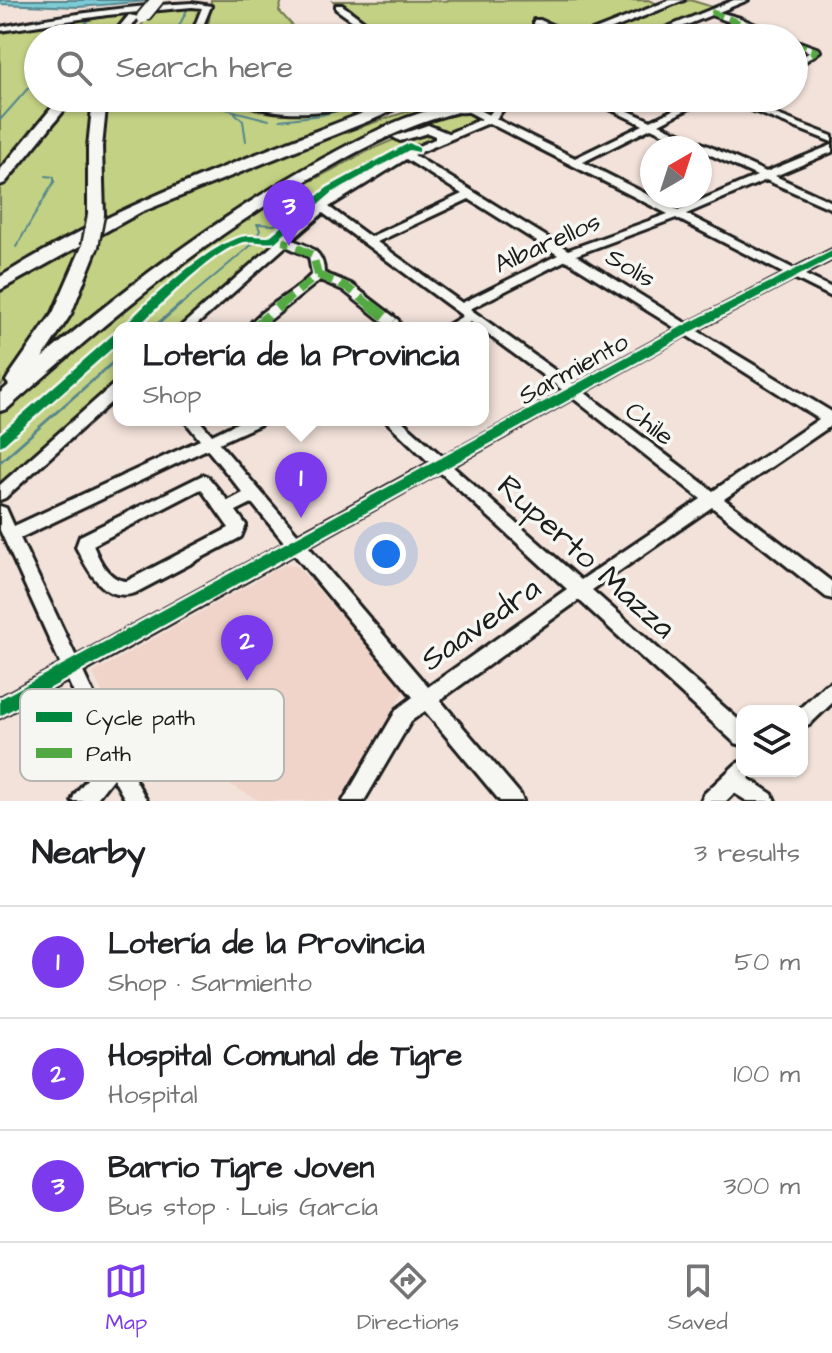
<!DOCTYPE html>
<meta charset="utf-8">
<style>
:root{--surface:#fff;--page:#f6f6f6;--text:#202124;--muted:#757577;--line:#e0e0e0;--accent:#7c3aed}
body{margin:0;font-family:"Architects Daughter",sans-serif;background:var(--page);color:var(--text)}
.controls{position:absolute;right:24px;bottom:24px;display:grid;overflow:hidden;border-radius:16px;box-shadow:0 2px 6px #0004}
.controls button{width:72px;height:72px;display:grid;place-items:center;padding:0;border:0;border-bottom:2px solid var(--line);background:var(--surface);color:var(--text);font:40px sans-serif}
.compass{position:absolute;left:640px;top:136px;width:72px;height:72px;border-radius:50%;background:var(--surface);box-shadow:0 2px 6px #0004;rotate:39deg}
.you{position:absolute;left:386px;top:554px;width:28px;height:28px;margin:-20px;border:6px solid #fff;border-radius:50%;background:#1a73e8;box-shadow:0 0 0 12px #1a73e833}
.badge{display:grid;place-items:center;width:52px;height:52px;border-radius:50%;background:var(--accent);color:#fff;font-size:26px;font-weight:700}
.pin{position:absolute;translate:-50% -66px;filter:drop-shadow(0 2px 4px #0008)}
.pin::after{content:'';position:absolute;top:42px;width:28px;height:24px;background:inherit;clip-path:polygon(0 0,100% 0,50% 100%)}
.popup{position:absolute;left:113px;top:322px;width:376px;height:104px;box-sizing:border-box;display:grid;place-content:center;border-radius:16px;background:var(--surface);filter:drop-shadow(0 2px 6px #0005);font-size:26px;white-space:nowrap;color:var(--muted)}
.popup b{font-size:30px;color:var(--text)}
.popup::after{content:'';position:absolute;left:50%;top:100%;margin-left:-16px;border:16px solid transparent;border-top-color:var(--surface)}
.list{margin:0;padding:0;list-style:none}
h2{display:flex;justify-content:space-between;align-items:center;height:104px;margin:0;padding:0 32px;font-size:34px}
h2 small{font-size:26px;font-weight:400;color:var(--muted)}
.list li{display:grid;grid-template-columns:52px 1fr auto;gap:24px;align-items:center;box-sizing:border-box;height:112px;padding:0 32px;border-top:2px solid var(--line)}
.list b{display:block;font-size:30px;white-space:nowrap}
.list p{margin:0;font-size:26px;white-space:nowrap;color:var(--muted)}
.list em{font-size:26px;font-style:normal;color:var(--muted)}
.icon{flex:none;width:44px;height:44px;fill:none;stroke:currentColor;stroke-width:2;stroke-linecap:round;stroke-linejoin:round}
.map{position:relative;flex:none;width:832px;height:801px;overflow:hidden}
.search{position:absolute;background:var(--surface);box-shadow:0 2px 6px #0004;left:24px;right:24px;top:24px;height:88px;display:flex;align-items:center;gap:20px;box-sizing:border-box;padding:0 28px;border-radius:44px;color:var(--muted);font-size:30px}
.sheet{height:440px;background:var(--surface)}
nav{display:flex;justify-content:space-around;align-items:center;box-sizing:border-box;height:112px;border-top:2px solid var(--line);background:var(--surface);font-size:22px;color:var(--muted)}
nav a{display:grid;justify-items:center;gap:4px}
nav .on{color:var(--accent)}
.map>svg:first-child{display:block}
.built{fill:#f0d4c9}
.green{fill:#c3d184;stroke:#707650;stroke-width:2}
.water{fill:#7bcbd6;stroke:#55858c;stroke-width:2}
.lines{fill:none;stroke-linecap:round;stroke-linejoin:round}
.stream-far1{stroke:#55858c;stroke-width:2}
.stream{stroke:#55858c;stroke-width:3}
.minor-casing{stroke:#1c1c1c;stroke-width:6}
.major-casing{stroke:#1c1c1c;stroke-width:6}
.highway-casing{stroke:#1c1c1c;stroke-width:6}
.minor{fill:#f6f6f2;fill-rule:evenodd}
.major{fill:#f6f6f2;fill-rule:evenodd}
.highway{fill:#f6f6f2;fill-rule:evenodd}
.highway-bridge-far1-casing{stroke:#1c1c1c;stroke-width:16;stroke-linecap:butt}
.highway-bridge-casing{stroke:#1c1c1c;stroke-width:21;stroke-linecap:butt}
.highway-bridge-far1{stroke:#f6f6f2;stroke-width:12}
.highway-bridge{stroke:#f6f6f2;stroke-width:16}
.quiet-far2{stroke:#52a943;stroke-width:6;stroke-dasharray:12 6;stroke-linecap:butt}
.quiet-far1{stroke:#52a943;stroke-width:8;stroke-dasharray:16 8;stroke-linecap:butt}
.quiet{stroke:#52a943;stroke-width:10;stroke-dasharray:20 10;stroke-linecap:butt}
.cycleway-casing{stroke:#f6f6f2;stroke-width:5}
.cycleway{fill:#00873e;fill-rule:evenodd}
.labels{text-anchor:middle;stroke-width:7;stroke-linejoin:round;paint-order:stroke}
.street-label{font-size:26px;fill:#1c1c1c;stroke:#f6f6f2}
.near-street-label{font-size:32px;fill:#1c1c1c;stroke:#f6f6f2}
.key{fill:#f6f6f2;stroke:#b5b5b2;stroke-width:2}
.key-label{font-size:22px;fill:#1c1c1c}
</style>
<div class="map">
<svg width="832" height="801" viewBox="0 0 832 801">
<rect width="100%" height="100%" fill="#f2e2da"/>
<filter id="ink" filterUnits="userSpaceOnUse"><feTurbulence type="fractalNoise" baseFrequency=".0125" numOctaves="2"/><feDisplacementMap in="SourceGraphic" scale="16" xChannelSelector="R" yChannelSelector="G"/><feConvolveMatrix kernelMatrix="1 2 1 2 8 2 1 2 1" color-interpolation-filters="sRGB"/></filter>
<g filter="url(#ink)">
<!-- built -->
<path class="built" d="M284,565L297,566L405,689L342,801H260L153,743L133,756L93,673Z"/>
<!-- green -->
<path class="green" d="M211,0H282L279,11L304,38H201L209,21Z
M648,0L658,4L568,38H451L433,30L385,38L333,1Z
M690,0L716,8L639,38H583Z
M190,3L202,8L190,38H132L156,6Z
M134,8L109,38H38V98H59L0,169V33Z
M71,98H93L90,173L103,211L105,98H236L273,110L316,113L373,98H391L387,105C253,156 122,197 0,276V185Z
M432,103L440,108L382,130L281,182L225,217L116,295L42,354C66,319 87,285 96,244L83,248L55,310L0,387V288L102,225L263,160Z
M469,111L474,113L475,119L444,134C426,113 376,149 353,153L434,113Z
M424,131L438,136L361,174L331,195L178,328H119V380L0,484V414C99,318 210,231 334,169C362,154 393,137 424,131Z"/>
<!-- water -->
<path class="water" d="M0,0H159L79,7L0,4Z"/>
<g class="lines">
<!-- stream-far1 -->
<path class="stream-far1" d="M174,36L187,10
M72,38L91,17
M207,98L226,109L269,120
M235,113L243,121L246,141
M0,120L38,77
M280,120L322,115L363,103L372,108
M16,247L54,182V177L46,176
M179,306L255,242L260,230L257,224L274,225L287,219L364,166L408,146"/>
<!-- stream -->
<path class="stream" d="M153,328L181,304
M0,462L119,357"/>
<defs>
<path id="minor" d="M192,3L211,6L198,38H190L202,8L192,7L107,15L0,31V27C63,15 128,6 192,3Z
M336,5H342L386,38H377L362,27L304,37V33L357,24L336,9Z
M711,10L740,18L785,38H773L737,24L730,31L715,35V38H707L708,32L724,27L730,22L708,14L707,12Z
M534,20H540L581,38H570L534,24Z
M794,40L819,49L820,51L794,69V62L810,52L794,46Z
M236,98C256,98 274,107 294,107C320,107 345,98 371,98C340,115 266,119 236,98Z
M502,98H512L496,119L575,158L643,125L587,98H600L651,121L697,98H709L659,124L766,172L832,145V152L775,176L832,202V209L766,180L686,214L794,269L832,250V259L803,274L832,288V297L794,278L696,330L832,412V425L724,499L832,582V599L826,597L712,507L592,590L742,723V745L735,743L579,600L440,700L520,794L523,801H500L425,711L411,721L364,801H343L397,709L413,697L294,554L83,672L121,754L147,801H126L113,778L95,801H72L75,794L103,759L68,680L0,717V698L61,665L0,530V506L6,508L14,526L200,440L184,420H199L212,435L243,420H263L261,424L219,443L298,535L430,463L385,420H401L443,457L564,391L483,331V328H479L471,322L460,328H443L463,316L323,213L292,240C310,246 324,252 324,273L351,284L398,320L399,323L398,326H388L343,290L320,280L260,328H247C264,305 293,295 312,274L309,257L286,246L193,328H179L329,196L402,153L482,119L465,110V106H471L489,115ZM489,123L668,214L568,250L414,155ZM651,128L695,148H700V150L757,176L678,210L583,162ZM406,159L462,194L370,237L329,207ZM469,199L558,255L462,303L377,242ZM676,218L785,274L687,324L576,255ZM566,260L677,329L575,385L470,309ZM686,335L819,419L713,491L584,392ZM573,398L701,499L581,580L452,466ZM207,449L243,493L228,501L208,477L203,475L80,536L76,547C88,570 103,603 135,593L241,537L246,525L236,511L252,503L285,543L76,657L20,538ZM440,472L567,589L428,687L308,546ZM201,489L229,528L127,581C109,581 99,560 93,545Z
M721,98H734L832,136V142Z
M119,382V395L5,498L0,500V485L114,384Z
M832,682V703L809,725L802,728V711H797L825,685Z
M742,761V771H753L749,779L772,794L775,801H747L734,793L726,801H701L704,794L736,764Z"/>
<path id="major" d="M670,0H684L590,38H575Z
M734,0H748L655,38H641Z
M432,98H445L462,105L479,98H492C476,117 448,117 432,98Z"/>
<path id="highway" d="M129,15L139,17L122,38H110Z
M60,98H74L5,183L0,185V170Z
M93,98H107L102,147L104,215L96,220L88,215V147Z
M385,98H399L394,109L381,116L141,212L0,290V277C116,204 244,159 371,110L383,104Z
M457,104L464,108L462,111C411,123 368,145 323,171C207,236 106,322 7,409L0,411V393L9,385L6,381L9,376L53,313L84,242L90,241L98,246L71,314L42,358C130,284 221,215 322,159C365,136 408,112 457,104Z
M428,125L450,134L445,142H435V136L428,133L400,141L393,137Z"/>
</defs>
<!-- minor casing -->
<use href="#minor" class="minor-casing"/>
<!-- major casing -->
<use href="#major" class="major-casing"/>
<!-- highway casing -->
<use href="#highway" class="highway-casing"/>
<!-- minor -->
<use href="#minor" class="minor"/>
<!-- major -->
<use href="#major" class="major"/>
<!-- highway -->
<use href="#highway" class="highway"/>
<defs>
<path id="highway-bridge-far1" d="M143,17L157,0"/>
<path id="highway-bridge" d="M90,246L96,215"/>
</defs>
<!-- highway-bridge-far1 casing -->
<use href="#highway-bridge-far1" class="highway-bridge-far1-casing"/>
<!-- highway-bridge casing -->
<use href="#highway-bridge" class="highway-bridge-casing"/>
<!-- highway-bridge-far1 -->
<use href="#highway-bridge-far1" class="highway-bridge-far1"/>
<!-- highway-bridge -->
<use href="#highway-bridge" class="highway-bridge"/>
<!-- quiet-far2 -->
<path class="quiet-far2" d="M711,12L781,38
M711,38V34L727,29L737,20
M794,43L816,51L794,66
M735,102L741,98"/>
<!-- quiet-far1 -->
<path class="quiet-far1" d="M318,275L347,287L371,306
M279,306L318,275L313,255L283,241"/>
<!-- quiet -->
<path class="quiet" d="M369,304L393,323
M253,328L282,304"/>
<defs>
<path id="cycleway" d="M409,143L419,148V152L409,150L333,192L275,242C265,244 254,240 244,242C212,250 161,305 136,328H123C146,302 206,248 238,238C248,234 259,237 269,237L327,188Z
M832,251V258L691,332L0,716V699L683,326Z
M119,332V342L4,444L0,446V434L115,333Z"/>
</defs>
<!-- cycleway casing -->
<use href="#cycleway" class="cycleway-casing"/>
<!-- cycleway -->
<use href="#cycleway" class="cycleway"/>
</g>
</g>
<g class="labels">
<!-- street labels -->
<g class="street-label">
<text transform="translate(547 242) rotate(-24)" y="9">Albarellos</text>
<text transform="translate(631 267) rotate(31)" y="9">Solís</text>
<text transform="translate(573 368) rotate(-29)" y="9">Sarmiento</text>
<text transform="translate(650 423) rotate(38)" y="9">Chile</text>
</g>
<!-- near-street labels -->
<g class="near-street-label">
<text transform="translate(587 556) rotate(42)" y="11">Ruperto Mazza</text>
<text transform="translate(480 623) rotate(-35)" y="11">Saavedra</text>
</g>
</g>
<!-- legend -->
<rect x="20" y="689" width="264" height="92" rx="12" class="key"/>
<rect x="36" y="712" width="36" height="10" fill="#00873e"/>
<rect x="36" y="748" width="36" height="10" fill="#52a943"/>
<g class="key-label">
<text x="86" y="725">Cycle path</text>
<text x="86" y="761">Path</text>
</g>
</svg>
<div class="controls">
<button><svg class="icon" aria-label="layers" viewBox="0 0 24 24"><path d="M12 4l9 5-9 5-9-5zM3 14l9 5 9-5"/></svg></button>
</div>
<svg class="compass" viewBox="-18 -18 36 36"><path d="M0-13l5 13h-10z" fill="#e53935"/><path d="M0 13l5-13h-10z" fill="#757577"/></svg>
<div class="you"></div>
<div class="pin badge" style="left:301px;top:518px">1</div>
<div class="popup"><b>Lotería de la Provincia</b>Shop</div>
<div class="pin badge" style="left:247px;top:681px">2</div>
<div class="pin badge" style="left:289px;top:246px">3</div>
<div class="search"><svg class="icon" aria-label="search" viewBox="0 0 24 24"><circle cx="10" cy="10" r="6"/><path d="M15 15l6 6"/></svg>Search here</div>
</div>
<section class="sheet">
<h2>Nearby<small>3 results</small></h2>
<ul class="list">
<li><span class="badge">1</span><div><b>Lotería de la Provincia</b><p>Shop · Sarmiento</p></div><em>50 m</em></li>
<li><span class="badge">2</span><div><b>Hospital Comunal de Tigre</b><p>Hospital</p></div><em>100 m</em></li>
<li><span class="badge">3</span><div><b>Barrio Tigre Joven</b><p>Bus stop · Luis García</p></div><em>300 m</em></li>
</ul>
</section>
<nav>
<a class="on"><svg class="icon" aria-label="map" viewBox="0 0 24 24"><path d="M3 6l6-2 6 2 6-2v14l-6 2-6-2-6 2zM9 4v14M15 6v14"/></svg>Map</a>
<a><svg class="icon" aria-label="directions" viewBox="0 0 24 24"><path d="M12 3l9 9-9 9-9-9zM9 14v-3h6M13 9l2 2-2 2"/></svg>Directions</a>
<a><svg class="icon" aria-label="saved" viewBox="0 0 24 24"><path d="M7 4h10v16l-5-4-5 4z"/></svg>Saved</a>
</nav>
